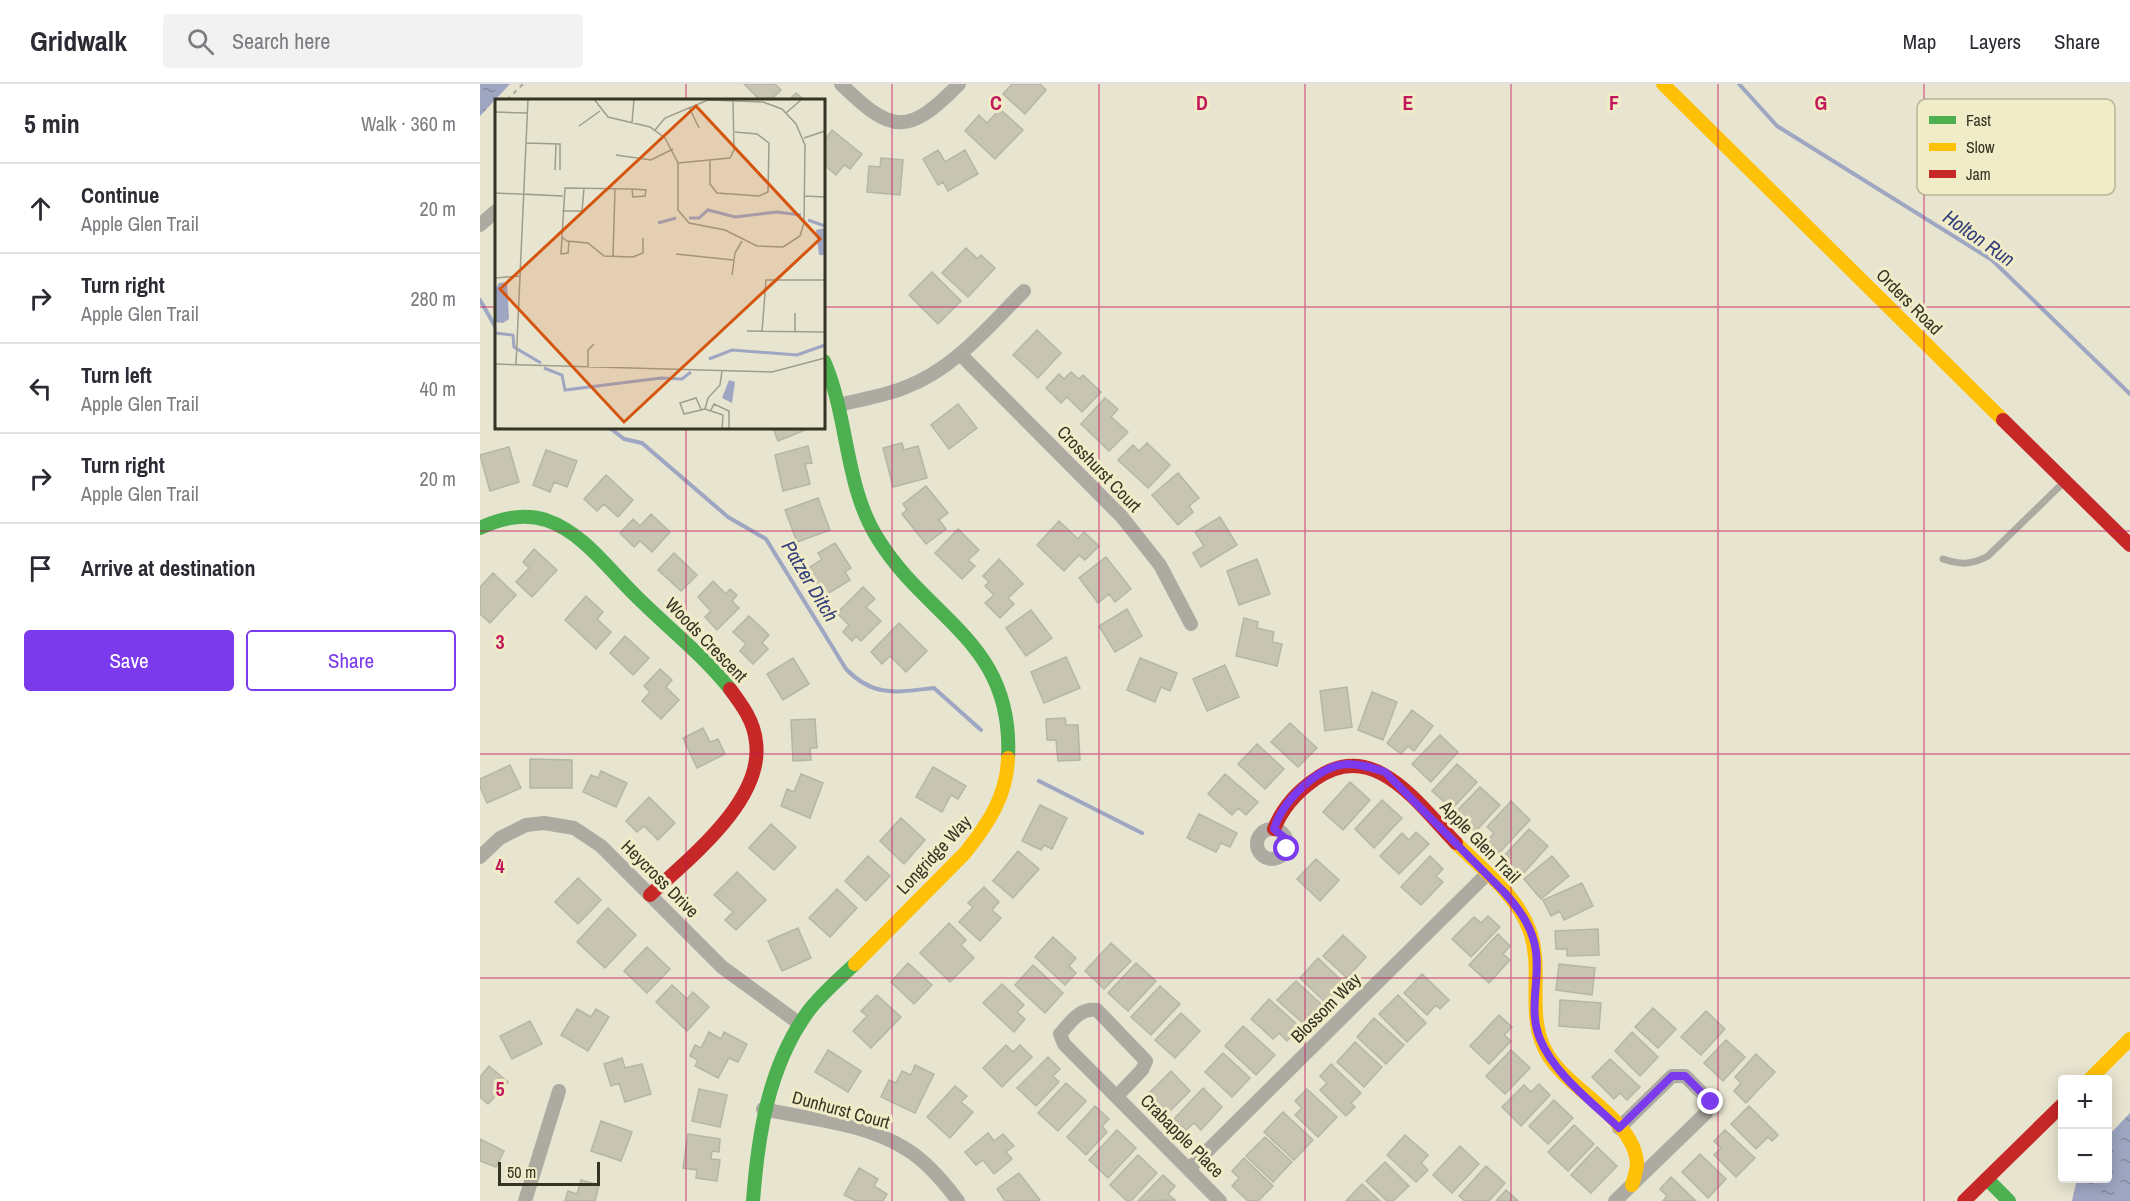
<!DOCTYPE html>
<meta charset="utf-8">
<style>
:root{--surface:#fff;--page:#f2f2f3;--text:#2b2b33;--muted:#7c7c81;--line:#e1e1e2;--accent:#7c3aed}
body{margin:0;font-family:"Archivo Narrow",sans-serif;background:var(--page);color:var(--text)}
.controls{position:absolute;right:18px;bottom:18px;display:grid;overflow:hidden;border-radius:6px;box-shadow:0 3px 15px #0003}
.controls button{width:54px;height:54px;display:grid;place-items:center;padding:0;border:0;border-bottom:2px solid var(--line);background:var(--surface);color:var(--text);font:30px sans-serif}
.scale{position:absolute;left:18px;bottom:15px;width:102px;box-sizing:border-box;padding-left:6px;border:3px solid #343324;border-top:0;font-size:16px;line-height:21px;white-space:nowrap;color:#343324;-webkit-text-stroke:4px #f0ecc7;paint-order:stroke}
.stop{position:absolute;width:18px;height:18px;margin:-14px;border:4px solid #7c3aed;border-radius:50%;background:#fff}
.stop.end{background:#7c3aed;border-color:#fff;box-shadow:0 2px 6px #0008}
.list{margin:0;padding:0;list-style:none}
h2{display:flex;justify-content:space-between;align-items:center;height:78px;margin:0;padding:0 24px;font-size:26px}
h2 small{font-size:20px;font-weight:400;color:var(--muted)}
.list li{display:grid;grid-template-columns:39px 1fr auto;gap:18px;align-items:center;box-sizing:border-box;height:90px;padding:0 24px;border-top:2px solid var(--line)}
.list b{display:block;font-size:22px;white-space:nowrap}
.list p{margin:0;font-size:20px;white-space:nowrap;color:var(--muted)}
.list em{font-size:20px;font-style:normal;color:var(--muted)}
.actions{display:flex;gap:12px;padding:18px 24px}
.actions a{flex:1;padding:14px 0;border:2px solid var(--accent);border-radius:6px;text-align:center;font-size:21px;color:var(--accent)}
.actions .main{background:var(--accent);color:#fff}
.icon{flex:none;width:33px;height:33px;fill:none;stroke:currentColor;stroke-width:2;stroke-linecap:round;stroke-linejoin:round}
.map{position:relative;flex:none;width:1650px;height:1117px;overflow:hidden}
header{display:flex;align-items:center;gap:36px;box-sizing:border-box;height:84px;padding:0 30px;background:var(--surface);border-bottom:2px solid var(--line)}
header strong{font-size:28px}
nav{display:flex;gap:33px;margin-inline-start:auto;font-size:21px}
.search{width:420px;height:54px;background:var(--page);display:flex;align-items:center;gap:15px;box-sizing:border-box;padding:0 21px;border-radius:6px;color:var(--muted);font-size:22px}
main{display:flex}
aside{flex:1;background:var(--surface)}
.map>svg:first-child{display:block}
.water{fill:url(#water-ripples)}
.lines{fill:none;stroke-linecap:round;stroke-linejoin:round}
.stream{stroke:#9ea6c2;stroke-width:4}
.building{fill:#c7c5b1;stroke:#b7b5a5;stroke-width:1.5}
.path{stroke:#a8a79d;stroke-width:2;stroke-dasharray:4.5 4.5;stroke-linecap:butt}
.lane{stroke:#acaaa1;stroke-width:7}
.street{stroke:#acaaa1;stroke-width:14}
.fast{stroke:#4caf50;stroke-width:14}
.slow{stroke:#ffc107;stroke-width:14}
.jam{stroke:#c62828;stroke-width:14}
.route{stroke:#7c3aed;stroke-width:8}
.grid{fill:none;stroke:#c2185b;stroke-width:1.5;stroke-opacity:0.55}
.labels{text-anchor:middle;stroke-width:6;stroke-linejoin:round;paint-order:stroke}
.street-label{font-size:18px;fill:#343324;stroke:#f0ecc7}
.water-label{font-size:20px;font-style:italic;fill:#323d7b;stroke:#f0ecc7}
.inset-river{fill:none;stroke:#9ea6c2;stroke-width:3}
.inset-road{fill:none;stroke:#9f9d8b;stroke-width:1.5}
.view{fill:#d6550e;fill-opacity:0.15;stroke:#d6550e;stroke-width:3}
.inset-edge{fill:none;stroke:#343324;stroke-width:3}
.key{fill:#f0ecc7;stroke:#b8b496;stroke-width:1.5}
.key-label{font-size:16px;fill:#343324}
.grid-label{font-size:20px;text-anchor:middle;font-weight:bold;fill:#c2185b;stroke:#f0ecc7;stroke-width:6;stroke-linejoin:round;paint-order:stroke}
</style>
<header>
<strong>Gridwalk</strong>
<div class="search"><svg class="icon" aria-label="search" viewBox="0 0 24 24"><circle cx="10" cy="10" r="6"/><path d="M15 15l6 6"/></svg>Search here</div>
<nav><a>Map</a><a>Layers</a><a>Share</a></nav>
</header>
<main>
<aside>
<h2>5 min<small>Walk · 360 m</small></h2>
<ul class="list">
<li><svg class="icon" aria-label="ahead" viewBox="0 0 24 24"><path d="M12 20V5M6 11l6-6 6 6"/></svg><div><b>Continue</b><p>Apple Glen Trail</p></div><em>20 m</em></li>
<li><svg class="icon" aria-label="right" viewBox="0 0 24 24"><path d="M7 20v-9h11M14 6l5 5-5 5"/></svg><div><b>Turn right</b><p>Apple Glen Trail</p></div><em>280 m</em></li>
<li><svg class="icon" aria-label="left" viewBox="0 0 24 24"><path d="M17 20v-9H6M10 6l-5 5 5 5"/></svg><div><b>Turn left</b><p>Apple Glen Trail</p></div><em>40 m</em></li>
<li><svg class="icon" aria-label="right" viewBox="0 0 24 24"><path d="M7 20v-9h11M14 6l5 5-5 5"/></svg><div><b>Turn right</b><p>Apple Glen Trail</p></div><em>20 m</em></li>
<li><svg class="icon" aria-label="arrive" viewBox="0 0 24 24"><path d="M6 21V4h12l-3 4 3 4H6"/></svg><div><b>Arrive at destination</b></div></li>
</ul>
<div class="actions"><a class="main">Save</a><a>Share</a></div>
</aside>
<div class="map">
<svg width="1650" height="1117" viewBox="0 0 1650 1117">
<defs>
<pattern id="water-ripples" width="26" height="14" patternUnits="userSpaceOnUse" patternTransform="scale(1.5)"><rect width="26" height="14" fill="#9ea6c2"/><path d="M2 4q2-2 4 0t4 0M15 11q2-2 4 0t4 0" fill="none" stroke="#82889d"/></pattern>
</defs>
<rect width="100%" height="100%" fill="#e7e4d0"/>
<!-- water -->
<path class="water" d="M0,0H30L0,32Z
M1650,1029V1117H1592L1597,1095L1628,1094V1052Z"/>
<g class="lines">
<!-- stream -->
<path class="stream" d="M1259,0L1297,42L1512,176L1650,310
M0,216L16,244
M130,344L144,355L162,359L248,433L286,455L366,585C394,614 417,608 454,604L501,646
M559,697L662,749"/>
</g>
<!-- building -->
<path class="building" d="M264,0H295L301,6L291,16H275L278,14Z
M532,0H560L566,6L545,30L523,10Z
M316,9L325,16H309Z
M520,25L543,46L515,75L485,47L499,31L507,39Z
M352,46L382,70L370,85L364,81L356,91L344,81V57Z
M458,66L465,78L485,66L498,90L468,107L463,98L458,101L443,75Z
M401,74L423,76L420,111L387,108L389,82L400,83Z
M486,164L498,175L501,171L515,184L488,213L462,189Z
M452,188L481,217L458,240L429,211Z
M557,246L581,269L558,294L533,271Z
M591,288L599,295L603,291L621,308L602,328L587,313L581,319L566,304L579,290L584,295Z
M625,314L638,325L631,333L648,348L629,367L601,340Z
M478,320L497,344L469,365L451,341Z
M293,344H330L298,357Z
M422,359L424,366L438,362L447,394L413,403L403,364Z
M667,359L690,381L668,404L638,376L653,361L659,367Z
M328,362L332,379L325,380L330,400L303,407L295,371Z
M29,363L39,398L10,407L0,371Z
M66,366L97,377L87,403L74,398L70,408L53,401Z
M698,389L719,414L709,422L713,428L698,441L672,411Z
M126,391L153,416L138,433L124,420L117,427L104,415Z
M446,402L468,429L459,436L466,445L446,460L422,430L427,426L423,420Z
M338,414L350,446L317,458L305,426Z
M171,430L190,448L172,468L160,457L154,463L140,449L153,435L160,442Z
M740,433L757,461L721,483L713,469L724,462L715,448Z
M579,437L598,455L604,448L619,462L605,476L599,471L584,487L557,461Z
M478,445L499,466L488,476L495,482L482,495L455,469Z
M355,459L371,484L365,488L370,496L344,512L327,485L342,475L338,469Z
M54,465L77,486L52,513L36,498L49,484L43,478Z
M194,469L217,491L201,507L178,486Z
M626,473L651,505L635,518L629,510L618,519L599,494Z
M519,475L543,500L528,514L534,520L520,534L505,519L514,511L505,502L509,498L503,492Z
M777,475L790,510L759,521L747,487Z
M13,489L36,511L10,539L0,530V503Z
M233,497L246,510L250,505L257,511L252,517L259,524L237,546L225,533L231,527L218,513Z
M383,503L395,515L386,523L401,537L381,557L376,552L372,557L363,548L369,541L357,529Z
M106,512L123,528L117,535L131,548L116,565L85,536Z
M647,525L662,552L635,568L619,542Z
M551,526L572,554L546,572L526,544Z
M269,532L289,551L282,559L288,565L273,580L260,567L266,560L253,548Z
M764,534L778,538L777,544L794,548L792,558L802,560L797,582L756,572Z
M419,539L447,567L426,588L410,572L402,580L391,568Z
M145,552L169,574L153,591L130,569Z
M586,573L600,604L564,619L551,588Z
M313,574L329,600L303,616L287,590Z
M660,574L697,589L690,607L681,603L675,618L647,606Z
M745,581L759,613L727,627L713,595Z
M180,585L192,596L186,603L199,616L181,635L162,617L170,608L164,602Z
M867,603L872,643L845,647L840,607Z
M892,608L917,618L903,656L878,646Z
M932,626L953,642L934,667L928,662L921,670L907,659Z
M585,634L586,641H598L600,676L578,677L576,656H567L566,635Z
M335,635L337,664H330L331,676L313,677L311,636Z
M810,639L837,664L818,683L791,658Z
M223,644L230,658L238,655L245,670L217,684L203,654Z
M960,651L978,668L951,698L932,680Z
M777,660L804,685L785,705L758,680Z
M50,675L92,676V704H50Z
M977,680L997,698L972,725L952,707Z
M30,681L41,704L7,719L0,703V695Z
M453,683L486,702L478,715L471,711L462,728L436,713Z
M121,687L147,699L136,723L103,708L111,691L118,694Z
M321,690L343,699L330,734L301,722L307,705L314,708Z
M745,690L778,718L766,731L758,724L752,731L728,710Z
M870,698L890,716L863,746L843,728Z
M1000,703L1020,721L995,748L975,729Z
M169,713L195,739L178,756L164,742L157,748L146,737Z
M902,716L922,734L894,764L875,745Z
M1031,717L1050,736L1019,769L1007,757L1014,749L1007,743Z
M560,721L587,734L572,765L564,761L561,766L542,757Z
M719,730L757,749L750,763L741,759L736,768L707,754Z
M421,734L445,756L424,780L400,757Z
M291,740L316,763L294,786L269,764Z
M1049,745L1068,762L1041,792L1022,774Z
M936,748L949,760L919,790L900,772L922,749L929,756Z
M538,767L559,785L533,814L513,797Z
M388,772L410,792L386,817L365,797Z
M950,772L963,785L956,792L963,798L941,821L921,803Z
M1072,772L1089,792L1061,815L1044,795Z
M836,775L859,796L840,817L817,795Z
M257,788L286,816L256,846L245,836L253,828L234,811Z
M98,794L121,816L98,840L75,818Z
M1102,799L1113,822L1084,836L1080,827L1071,832L1063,816Z
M504,803L519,818L512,826L521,834L500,857L479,838L493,823L488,819Z
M357,805L377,824L350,853L329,834Z
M128,824L156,851L125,884L97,858Z
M1008,832L1020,843L991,873L972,855L994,833L1001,839Z
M469,839L486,856L481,861L494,874L470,898L440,869Z
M318,844L331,874L302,887L288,857Z
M1118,845L1119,871L1087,872V865H1076L1075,847Z
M1018,850L1030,862L1023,870L1030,876L1009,899L989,881Z
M863,851L886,873L867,894L843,872Z
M573,853L596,874L589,882L596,889L585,901L555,873Z
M631,859L651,877L624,905L605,887Z
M167,863L190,885L167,909L144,887Z
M838,874L864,899L846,919L820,894Z
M428,879L452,901L434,920L411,898Z
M656,879L676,897L648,927L628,909Z
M1079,880L1115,884L1112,911L1076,906Z
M553,881L583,909L565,929L535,901Z
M942,890L969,916L960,925L956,921L947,931L924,909Z
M816,897L842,921L824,940L797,916Z
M522,900L544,921L537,928L545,935L534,948L503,919Z
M192,901L207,915L213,908L229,923L207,947L176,918Z
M680,902L700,920L671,951L651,933Z
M397,911L421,933L391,964L373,947L387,932L381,927Z
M918,911L946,939L927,958L899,930Z
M789,915L820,943L807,957L799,949L793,955L771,935Z
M1080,916L1121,919L1119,945L1079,942Z
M1173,924L1196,945L1178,964L1155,943Z
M97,925L111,933L116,925L129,933L108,967L81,951Z
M1226,927L1245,945L1221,971L1201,953Z
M701,929L720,947L695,974L675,956Z
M1019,931L1032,943L1024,951L1031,957L1009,980L990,962Z
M894,934L924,961L906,980L877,953Z
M50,937L62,960L32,975L20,952Z
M763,942L795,971L776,991L745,962Z
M229,948L241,955L244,948L267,960L258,978L249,974L238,994L215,982L218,976L210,972L215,961L221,964Z
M1152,948L1178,973L1160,992L1135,967Z
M1246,956L1265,973L1243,997L1224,979Z
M875,958L902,983L884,1003L857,978Z
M526,961L533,968L540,961L552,973L522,1003L503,984Z
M348,966L381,987L368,1008L335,988Z
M1031,966L1050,984L1025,1010L1006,992Z
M743,969L770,994L752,1013L725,988Z
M1276,970L1295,988L1266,1019L1254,1007L1261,999L1255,993Z
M568,973L580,985L573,992L579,998L556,1022L537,1004Z
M142,974L145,984L162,980L171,1010L145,1018L139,999L131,1002L124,980Z
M1130,975L1160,1003L1147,1016L1140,1009L1134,1015L1112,993Z
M851,980L881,1009L871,1019L875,1023L866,1032L840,1006L847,999L840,992Z
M435,981L454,990L435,1029L401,1013L409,996L416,999L422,987L431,991Z
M9,982L28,998L8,1020L0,1013V993Z
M691,987L710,1007L687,1030L668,1010Z
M586,999L606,1017L578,1047L558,1029Z
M1059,1000L1070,1011L1041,1042L1022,1023L1044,1001L1051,1008Z
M475,1002L487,1012L481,1018L493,1028L470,1054L447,1033Z
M723,1004L742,1023L721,1046L714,1039L706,1046L694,1035Z
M219,1005L247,1011L240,1043L212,1037Z
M827,1005L857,1033L838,1053L815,1031L822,1024L815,1017Z
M1074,1016L1093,1034L1068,1060L1049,1042Z
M615,1022L629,1035L622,1042L627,1048L606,1071L587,1053Z
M1269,1022L1298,1051L1292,1057L1288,1053L1276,1065L1251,1040Z
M803,1028L833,1056L814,1076L784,1048Z
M121,1037L152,1048L141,1077L111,1067Z
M1094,1041L1114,1060L1088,1087L1068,1068Z
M637,1046L656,1064L628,1094L609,1076Z
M1245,1046L1275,1074L1256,1093L1234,1071L1241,1064L1234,1057Z
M508,1049L514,1057L523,1050L534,1062L526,1068L532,1075L514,1090L503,1076L496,1081L485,1068Z
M208,1050L240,1055L239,1068L232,1067L231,1075L240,1076L237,1097L216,1094L217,1086L203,1084Z
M925,1051L948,1071L941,1079L948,1086L936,1098L907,1071Z
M785,1053L812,1078L793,1098L766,1072Z
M0,1055L24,1067L16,1083L0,1077Z
M980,1062L999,1080L972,1109L953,1091Z
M1117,1063L1137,1082L1111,1109L1091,1091Z
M1220,1070L1246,1095L1228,1114L1202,1088Z
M658,1071L677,1089L651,1117H647L630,1101Z
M764,1074L793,1102L778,1117H768L752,1102L759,1094L752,1087Z
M905,1078L929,1102L913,1117H907L886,1097Z
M1006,1082L1025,1099L1009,1117H985L979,1112Z
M379,1084L398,1095L394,1102L407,1110L403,1117H376L364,1111Z
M539,1089L560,1116L559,1117H525L517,1105Z
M683,1091L695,1102L688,1110L695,1116L658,1117Z
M1191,1093L1216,1117H1183L1187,1112L1180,1105Z
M101,1096L119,1101L115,1117H85L88,1107L97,1110Z
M882,1100L900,1117H866Z
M1026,1106L1038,1117H1016Z"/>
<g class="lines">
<!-- path -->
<path class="path" d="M27,16L43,0"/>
<!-- lane -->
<path class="lane" d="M1463,475C1481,481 1491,481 1508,472L1583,399"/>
<!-- street -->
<path class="street" d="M361,0C412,50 428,52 479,0
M0,141L16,127
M481,271L642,433L680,481L711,540
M359,321C381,315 405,312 426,303C474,285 509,242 544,207
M777 760a15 15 0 1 1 30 0a15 15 0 1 1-30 0Z
M0,773L20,754L46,741L64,739L94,744L121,762L242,883L320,940
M637,1012L662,986L666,977L617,926C599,924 591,938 580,950L584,960L740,1117
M283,1025C329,1035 385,1039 426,1065C446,1077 464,1098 478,1117
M709,1085L1008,789
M45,1117L79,1007
M1135,1117L1226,1029L1231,1018L1205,992H1192L1139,1044"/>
<!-- fast -->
<path class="fast" d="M344,277C369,334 364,401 398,455C448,536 534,558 528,674
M0,444C21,434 43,429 66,436C104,449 128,485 156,512C187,543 222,570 250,605
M1507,1095L1529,1117
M273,1117C278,1051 288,984 327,929C340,911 359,895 375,880"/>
<!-- slow -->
<path class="slow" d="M1183,0L1523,336
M976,759C1002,785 1036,810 1049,845C1065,886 1044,932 1068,971C1089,1006 1154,1035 1157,1079C1157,1086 1154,1094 1152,1101
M375,880L485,769C508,740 527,712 528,674
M1609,996L1650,955"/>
<!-- jam -->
<path class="jam" d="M1523,336L1650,461
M794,745C802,725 817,708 834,696C893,652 938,720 976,759
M170,811C208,775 284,717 276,658C274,637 262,621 250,605
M1484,1117L1582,1021"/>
</g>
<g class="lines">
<!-- route -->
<path class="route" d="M807,765L806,755L794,745C802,718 838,681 868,680C881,680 893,684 905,688L1024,808C1040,826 1053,844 1056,868C1060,897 1048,926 1060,955C1074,990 1112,1018 1139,1044L1192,992H1205L1231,1018"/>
</g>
<!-- grid -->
<path class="grid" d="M206,0V16M412,0V1117M619,0V1117M825,0V1117M1031,0V1117M1238,0V1117M1444,0V1117M0,223H16M344,223H1650M206,344V1117M0,447H1650M0,670H1650M0,894H1650"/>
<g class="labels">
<!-- street labels -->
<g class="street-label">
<text transform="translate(1429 218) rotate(45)" y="6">Orders Road</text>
<text transform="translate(619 385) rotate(46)" y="6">Crosshurst Court</text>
<text transform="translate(226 556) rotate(46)" y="6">Woods Crescent</text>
<text transform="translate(1000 758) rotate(46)" y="6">Apple Glen Trail</text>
<text transform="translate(454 771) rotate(-47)" y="6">Longridge Way</text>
<text transform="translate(180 795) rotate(45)" y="6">Heycross Drive</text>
<text transform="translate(846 924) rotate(-45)" y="6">Blossom Way</text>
<text transform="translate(361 1026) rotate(15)" y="6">Dunhurst Court</text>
<text transform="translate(702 1052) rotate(45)" y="6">Crabapple Place</text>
</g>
<!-- water labels -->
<g class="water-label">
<text transform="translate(1499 154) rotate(35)" y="7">Holton Run</text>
<text transform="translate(330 497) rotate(59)" y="7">Patzer Ditch</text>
</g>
</g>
<!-- overview -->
<g transform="translate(15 15)">
<rect width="330" height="330" fill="#e7e4d0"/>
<path d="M330,129V156H324L321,131ZM12,183L14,220L8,224L0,223V190L4,184ZM234,281L240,283L237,304L227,299Z" fill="#9ea6c2"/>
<path class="inset-river" d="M194,119H204L213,111L240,118L282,113L306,116M313,121L330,127M163,124L181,119M0,234L18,236L19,248L46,264M214,260L237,251L302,256L330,246M49,269L67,276L70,291L166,279L187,280L196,273"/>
<path class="inset-road" d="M99,0L113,18L155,28L170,39L183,64V111L194,124L230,131L262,147L288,148L305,137L309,124L310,46L301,25L287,10L268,3L213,1L170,19L160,31M194,8L204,29M0,13L32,14M291,14L307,0M137,24L139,0M84,27L105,12M309,39L330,32M31,44L65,45V71M121,56L156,61L178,50M215,62V85L222,94L264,97L273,93L274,44L262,35L240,33M183,64L235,59L239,51L238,1M60,71L61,45M0,94L68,97M29,95L66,97M310,97L330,98M67,112H87L89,89M67,138L72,142L93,144L109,157L138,158L148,154V139M74,142L73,154L66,155L70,89L137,90L138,98L150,97L151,91L137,90M181,155L238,161M118,158L120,90M237,176L240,154L247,142M0,179L25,177M252,232L330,233M267,233L271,181H330M300,234V214M0,265L277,273L330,259M21,266L33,0M93,268V251L99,245M227,272L225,286L213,299L210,310L228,316L227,330M206,310L201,299L185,304L189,315L210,310M216,311L219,305L234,312V330M0,329L21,330"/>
<path class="view" d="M201,7L325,140L129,323L5,190Z"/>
<rect width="330" height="330" class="inset-edge"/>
</g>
<!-- legend -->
<rect x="1437" y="15" width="198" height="96" rx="9" class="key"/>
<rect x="1449" y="32" width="27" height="8" fill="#4caf50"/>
<rect x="1449" y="59" width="27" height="8" fill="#ffc107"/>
<rect x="1449" y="86" width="27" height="8" fill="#c62828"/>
<g class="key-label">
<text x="1486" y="42">Fast</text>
<text x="1486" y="69">Slow</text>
<text x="1486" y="96">Jam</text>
</g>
<g class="grid-label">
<text x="516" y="26">C</text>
<text x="722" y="26">D</text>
<text x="928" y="26">E</text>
<text x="1134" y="26">F</text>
<text x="1341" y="26">G</text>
<text x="20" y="565">3</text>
<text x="20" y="789">4</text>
<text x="20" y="1012">5</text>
</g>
</svg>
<div class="controls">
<button>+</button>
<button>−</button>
</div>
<div class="scale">50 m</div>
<div class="stop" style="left:807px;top:765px"></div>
<div class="stop end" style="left:1231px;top:1018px"></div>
</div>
</main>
